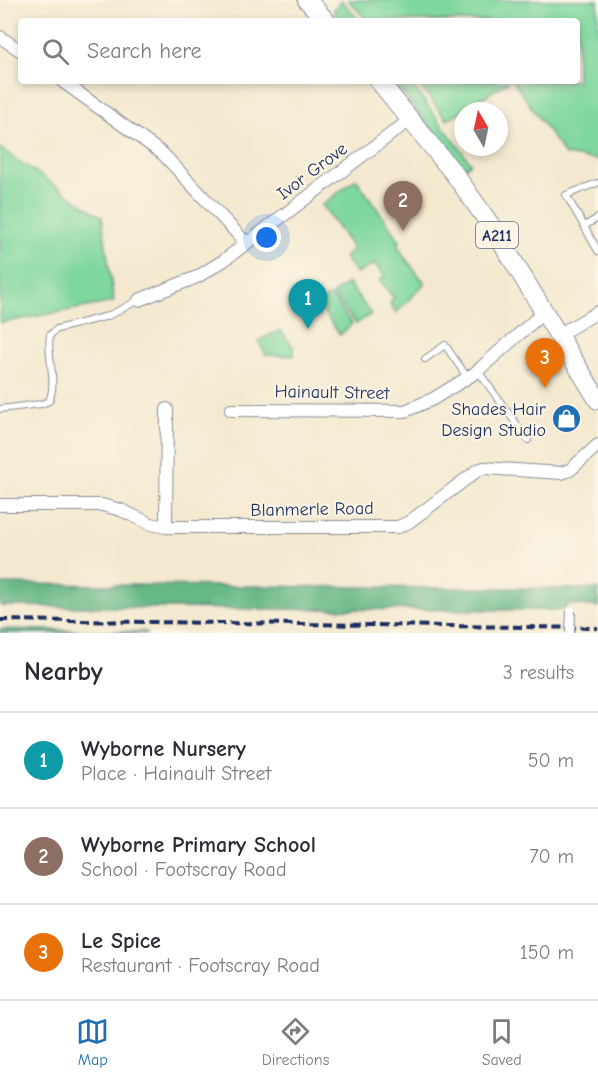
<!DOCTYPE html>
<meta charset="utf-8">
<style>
:root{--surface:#fff;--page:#f7f7f7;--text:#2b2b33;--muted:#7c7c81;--line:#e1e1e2;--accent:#1f6fb2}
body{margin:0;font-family:"Comic Neue",sans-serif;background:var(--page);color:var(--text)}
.compass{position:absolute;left:454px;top:102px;width:54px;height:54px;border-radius:50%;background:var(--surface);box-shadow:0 3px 9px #0003;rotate:351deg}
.you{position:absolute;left:267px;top:238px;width:21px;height:21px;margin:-15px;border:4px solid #fff;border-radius:50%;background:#1a73e8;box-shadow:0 0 0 9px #1a73e833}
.badge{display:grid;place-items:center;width:39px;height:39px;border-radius:50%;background:var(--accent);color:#fff;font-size:20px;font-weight:700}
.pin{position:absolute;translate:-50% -50px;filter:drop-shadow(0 2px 3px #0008)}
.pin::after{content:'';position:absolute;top:32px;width:21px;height:18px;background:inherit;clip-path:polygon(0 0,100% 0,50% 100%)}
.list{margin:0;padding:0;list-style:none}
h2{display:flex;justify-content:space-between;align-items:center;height:78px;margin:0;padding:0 24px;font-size:26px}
h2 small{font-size:20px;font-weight:400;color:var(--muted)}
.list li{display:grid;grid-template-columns:39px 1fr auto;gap:18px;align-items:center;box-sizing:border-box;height:96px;padding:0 24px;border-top:2px solid var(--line)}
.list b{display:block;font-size:22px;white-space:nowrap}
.list p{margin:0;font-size:20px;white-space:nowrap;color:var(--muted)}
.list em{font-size:20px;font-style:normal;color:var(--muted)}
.icon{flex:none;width:33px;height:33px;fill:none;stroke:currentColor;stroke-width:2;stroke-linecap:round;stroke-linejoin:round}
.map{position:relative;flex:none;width:598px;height:633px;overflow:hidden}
.search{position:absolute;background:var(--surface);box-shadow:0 3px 9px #0003;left:18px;right:18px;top:18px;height:66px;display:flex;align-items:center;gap:15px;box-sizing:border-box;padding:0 21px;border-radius:6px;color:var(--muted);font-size:22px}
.sheet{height:366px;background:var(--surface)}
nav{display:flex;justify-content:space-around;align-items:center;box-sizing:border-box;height:84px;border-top:2px solid var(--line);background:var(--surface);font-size:16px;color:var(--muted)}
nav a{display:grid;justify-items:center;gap:3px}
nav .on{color:var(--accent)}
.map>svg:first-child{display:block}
.green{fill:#7ed79c;stroke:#4c837d;stroke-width:1.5}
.forest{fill:#66b884;stroke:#407471;stroke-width:1.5}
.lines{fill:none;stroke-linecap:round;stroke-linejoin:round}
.service-casing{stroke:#888c96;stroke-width:8}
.minor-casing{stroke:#888c96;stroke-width:14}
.primary-casing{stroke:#888c96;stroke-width:20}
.service{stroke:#fff;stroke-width:6}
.minor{stroke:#fff;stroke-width:12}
.primary{stroke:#fff;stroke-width:18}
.rail{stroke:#1b2f5e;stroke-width:4;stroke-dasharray:9 4.5;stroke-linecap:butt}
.pedestrian-bridge-casing{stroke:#888c96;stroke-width:10;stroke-linecap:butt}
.pedestrian-bridge{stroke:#fff;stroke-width:8}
.labels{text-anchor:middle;stroke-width:4.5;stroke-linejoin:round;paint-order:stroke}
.shield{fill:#fcf5e5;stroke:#5e6a86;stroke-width:1.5}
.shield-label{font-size:16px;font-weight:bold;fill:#1b2f5e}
.street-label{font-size:18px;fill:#1b2f5e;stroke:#fcf5e5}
.poi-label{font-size:18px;fill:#1b2f5e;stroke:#fcf5e5;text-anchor:end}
</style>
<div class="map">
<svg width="598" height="633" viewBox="0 0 598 633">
<rect width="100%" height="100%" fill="#fcf5e5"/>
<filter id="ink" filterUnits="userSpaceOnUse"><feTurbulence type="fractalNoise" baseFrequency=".0167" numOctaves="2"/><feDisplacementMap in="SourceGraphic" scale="12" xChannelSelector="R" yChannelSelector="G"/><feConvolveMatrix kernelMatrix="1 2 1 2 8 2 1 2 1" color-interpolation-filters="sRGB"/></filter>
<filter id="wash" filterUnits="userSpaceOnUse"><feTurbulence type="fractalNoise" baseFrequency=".008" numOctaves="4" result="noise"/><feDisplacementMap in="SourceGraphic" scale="24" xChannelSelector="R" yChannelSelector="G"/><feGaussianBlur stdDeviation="1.35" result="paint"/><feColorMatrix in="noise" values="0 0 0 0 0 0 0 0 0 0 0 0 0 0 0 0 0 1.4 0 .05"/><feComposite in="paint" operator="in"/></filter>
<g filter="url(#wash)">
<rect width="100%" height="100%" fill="#f4e9cf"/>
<!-- green -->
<path class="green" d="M341,0L360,21H340L335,15L334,10Z
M348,0H598V160L565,155L513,81H577V21H368Z
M393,81H409L471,163L463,169Z
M416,81H509L447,120Z
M0,148L102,217L114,302L0,323Z
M356,179L400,241L397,244L405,258L425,283L396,313L390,303L394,298L379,280L385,276L374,264L357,274L344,257L353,249L322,205Z
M348,283L371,314L356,324L333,294Z
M331,295L352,324L340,335L318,304Z
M280,330L294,348V356L266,355L258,341Z"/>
<!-- forest -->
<path class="forest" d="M0,584L598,589V607L568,604L565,610L252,609L0,606Z
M0,629L145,632L146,633H0Z"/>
</g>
<g filter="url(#ink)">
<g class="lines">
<defs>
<path id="service" d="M598,218L584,226L598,251
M584,226L566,195L597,183
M425,359L445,345L467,377
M478,371L528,440
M0,409L41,404L49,401C58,381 46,356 50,335L57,329L108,316L139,300"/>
<path id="minor" d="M0,37L21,51
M62,81L163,154L246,243
M139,300L197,277L223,261L411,119
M558,335L598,312
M231,410L405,411L433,399L475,373L544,312
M0,505H102L121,510L151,524L166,527H398L409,522L478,470L484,468L561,473L570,470L598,445
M166,527L167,409"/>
<path id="primary" d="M307,0L326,21
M379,81L456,176L494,230L598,400"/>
</defs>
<!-- service casing -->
<use href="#service" class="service-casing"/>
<!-- minor casing -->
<use href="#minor" class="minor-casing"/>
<!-- primary casing -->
<use href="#primary" class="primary-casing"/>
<!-- service -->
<use href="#service" class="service"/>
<!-- minor -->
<use href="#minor" class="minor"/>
<!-- primary -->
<use href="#primary" class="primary"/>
<!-- rail -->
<path class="rail" d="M0,620L598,628"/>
<defs>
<path id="pedestrian-bridge" d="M570,633L571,611"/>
</defs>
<!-- pedestrian-bridge casing -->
<use href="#pedestrian-bridge" class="pedestrian-bridge-casing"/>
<!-- pedestrian-bridge -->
<use href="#pedestrian-bridge" class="pedestrian-bridge"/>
</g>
</g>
<!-- icons -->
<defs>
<symbol id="shop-disc" viewBox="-11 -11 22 22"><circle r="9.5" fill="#1f6fb2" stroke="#fcf5e5"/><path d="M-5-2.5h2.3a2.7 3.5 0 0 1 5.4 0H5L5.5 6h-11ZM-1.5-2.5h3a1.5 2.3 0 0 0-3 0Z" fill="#fff"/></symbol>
</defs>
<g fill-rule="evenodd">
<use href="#shop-disc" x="550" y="402" width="33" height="33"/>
</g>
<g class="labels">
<!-- shield labels -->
<rect class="shield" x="476" y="222" width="42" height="26" rx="4.5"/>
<g class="shield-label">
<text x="497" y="241">A211</text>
</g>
<!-- street labels -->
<g class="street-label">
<text transform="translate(312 171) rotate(-37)" y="6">Ivor Grove</text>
<text transform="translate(332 392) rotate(1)" y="6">Hainault Street</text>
<text transform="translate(312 509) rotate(-1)" y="6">Blanmerle Road</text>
</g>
<!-- poi labels -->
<g class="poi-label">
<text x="546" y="415">Shades Hair<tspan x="546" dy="21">Design Studio</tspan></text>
</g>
</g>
</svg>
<svg class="compass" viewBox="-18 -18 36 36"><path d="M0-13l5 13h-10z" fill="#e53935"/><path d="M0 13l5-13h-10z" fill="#7c7c81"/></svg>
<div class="you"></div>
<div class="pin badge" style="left:308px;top:329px;background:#0f9aa8">1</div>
<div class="pin badge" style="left:403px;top:231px;background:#8d6e63">2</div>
<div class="pin badge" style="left:545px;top:388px;background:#e8710a">3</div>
<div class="search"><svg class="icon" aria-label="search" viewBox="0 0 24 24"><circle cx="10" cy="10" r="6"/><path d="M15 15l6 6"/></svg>Search here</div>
</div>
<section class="sheet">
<h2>Nearby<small>3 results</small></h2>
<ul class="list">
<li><span class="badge" style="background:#0f9aa8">1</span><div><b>Wyborne Nursery</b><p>Place · Hainault Street</p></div><em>50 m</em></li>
<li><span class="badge" style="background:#8d6e63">2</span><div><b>Wyborne Primary School</b><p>School · Footscray Road</p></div><em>70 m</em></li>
<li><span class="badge" style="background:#e8710a">3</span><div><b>Le Spice</b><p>Restaurant · Footscray Road</p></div><em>150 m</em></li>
</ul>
</section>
<nav>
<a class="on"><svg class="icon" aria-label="map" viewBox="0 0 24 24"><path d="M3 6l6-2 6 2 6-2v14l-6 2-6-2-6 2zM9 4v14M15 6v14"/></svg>Map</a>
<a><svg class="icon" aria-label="directions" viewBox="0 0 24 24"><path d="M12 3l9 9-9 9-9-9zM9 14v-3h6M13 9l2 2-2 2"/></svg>Directions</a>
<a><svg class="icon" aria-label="saved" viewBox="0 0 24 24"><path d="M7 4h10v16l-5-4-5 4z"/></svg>Saved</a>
</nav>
